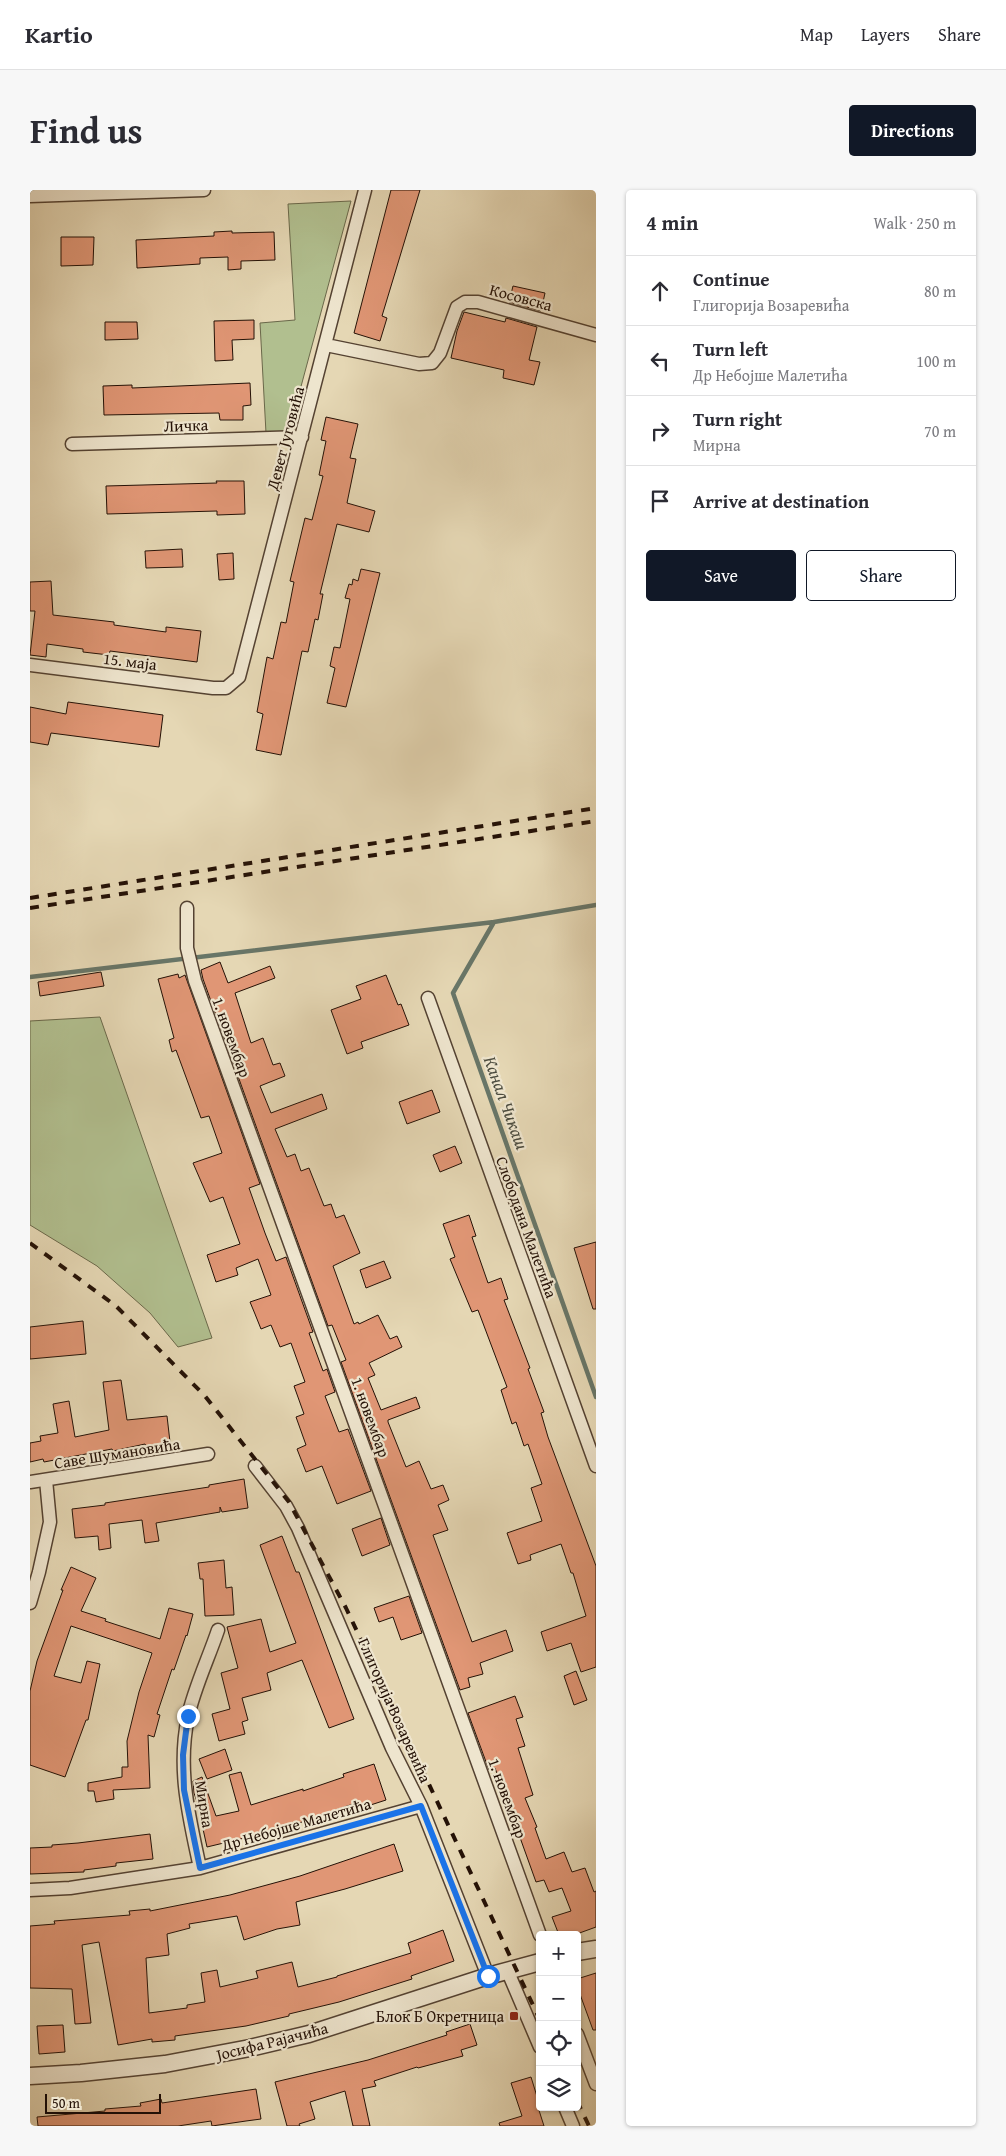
<!DOCTYPE html>
<meta charset="utf-8">
<style>
:root{--surface:#fff;--page:#f7f7f7;--text:#2b2b33;--muted:#7c7c81;--line:#e1e1e2;--accent:#111827}
body{margin:0;font-family:"Gentium Book Plus",serif;background:var(--page);color:var(--text)}
.controls{position:absolute;right:15px;bottom:15px;display:grid;overflow:hidden;border-radius:5px;box-shadow:0 1px 4px #0004}
.controls button{width:45px;height:45px;display:grid;place-items:center;padding:0;border:0;border-bottom:1px solid var(--line);background:var(--surface);color:var(--text);font:25px sans-serif}
.scale{position:absolute;left:15px;bottom:12px;width:116px;box-sizing:border-box;padding-left:5px;border:2px solid #241106;border-top:0;font-size:14px;line-height:18px;white-space:nowrap;color:#241106;-webkit-text-stroke:4px #eee5ce;paint-order:stroke}
.stop{position:absolute;width:15px;height:15px;margin:-11px;border:4px solid #1a73e8;border-radius:50%;background:#fff}
.stop.end{background:#1a73e8;border-color:#fff;box-shadow:0 1px 5px #0008}
.list{margin:0;padding:0;list-style:none}
h2{display:flex;justify-content:space-between;align-items:center;height:65px;margin:0;padding:0 20px;font-size:21px}
h2 small{font-size:16px;font-weight:400;color:var(--muted)}
.list li{display:grid;grid-template-columns:32px 1fr auto;gap:15px;align-items:center;box-sizing:border-box;height:70px;padding:0 20px;border-top:1px solid var(--line)}
.list b{display:block;font-size:19px;white-space:nowrap}
.list p{margin:0;font-size:16px;white-space:nowrap;color:var(--muted)}
.list em{font-size:16px;font-style:normal;color:var(--muted)}
.actions{display:flex;gap:10px;padding:15px 20px}
.actions a{flex:1;padding:11px 0;border:1px solid var(--accent);border-radius:5px;text-align:center;font-size:18px;color:var(--accent)}
.actions .main{background:var(--accent);color:#fff}
.icon{flex:none;width:28px;height:28px;fill:none;stroke:currentColor;stroke-width:2;stroke-linecap:round;stroke-linejoin:round}
.map{position:relative;flex:none;width:566px;height:1936px;overflow:hidden;border-radius:5px}
header{display:flex;align-items:center;gap:30px;box-sizing:border-box;height:70px;padding:0 25px;background:var(--surface);border-bottom:1px solid var(--line)}
header strong{font-size:24px}
nav{display:flex;gap:28px;margin-inline-start:auto;font-size:18px}
.intro{display:flex;align-items:center;justify-content:space-between;box-sizing:border-box;height:120px;padding:0 30px}
h1{margin:0;font-size:35px}
.button{padding:12px 22px;border-radius:5px;background:var(--accent);color:#fff;font-size:18px;font-weight:700}
main{display:flex;gap:30px;padding:0 30px}
aside{flex:1;background:var(--surface);border-radius:5px;box-shadow:0 1px 4px #0004}
.map>svg:first-child{display:block}
.green{fill:#b1bf8f;stroke:#6a684a}
.lines{fill:none;stroke-linecap:round;stroke-linejoin:round}
.stream{stroke:#687668;stroke-width:4.5}
.building{fill:#e09675;stroke:#241106}
.minor-casing{stroke:#544232;stroke-width:15}
.tertiary-casing{stroke:#544232;stroke-width:19}
.minor{stroke:#eee5ce;stroke-width:12}
.tertiary{stroke:#eee5ce;stroke-width:16}
.rail{stroke:#241106;stroke-width:4;stroke-dasharray:9 9;stroke-linecap:butt}
.route{stroke:#1a73e8;stroke-width:6}
.poi-dot{fill:#8f2418;stroke:#eee5ce;stroke-width:2}
.labels{text-anchor:middle;stroke-width:4.5;stroke-linejoin:round;paint-order:stroke}
.street-label{font-size:16px;fill:#241106;stroke:#eee5ce}
.poi-label{font-size:16px;fill:#241106;stroke:#eee5ce;text-anchor:end}
.water-label{font-size:18px;font-style:italic;fill:#4c4c3f;stroke:#eee5ce}
</style>
<header>
<strong>Kartio</strong>
<nav><a>Map</a><a>Layers</a><a>Share</a></nav>
</header>
<div class="intro"><h1>Find us</h1><a class="button">Directions</a></div>
<main>
<div class="map">
<svg width="566" height="1936" viewBox="0 0 566 1936">
<rect width="100%" height="100%" fill="#e5d7b4"/>
<filter id="stains"><feTurbulence type="fractalNoise" baseFrequency=".004" numOctaves="4"/><feColorMatrix values="0 0 0 0 .2 0 0 0 0 .09 0 0 0 0 .02 0 0 0 .5 -.17"/></filter>
<radialGradient id="worn" r=".72"><stop offset=".6" stop-color="#630" stop-opacity="0"/><stop offset="1" stop-color="#630" stop-opacity=".3"/></radialGradient>
<!-- green -->
<path class="green" d="M321,11L259,241L236,243L230,133L265,130L258,14Z
M70,827L182,1148L148,1157L120,1123L67,1076L0,1035V831Z"/>
<g class="lines">
<!-- stream -->
<path class="stream" d="M566,715L464,732L423,803L566,1207
M0,787L464,732"/>
</g>
<!-- building -->
<path class="building" d="M361,0H390L352,126L357,128L350,151L324,143Z
M202,41V43L244,42L245,70L211,71V79L198,80V67L170,68V74L107,78L106,50L184,46V42Z
M31,47H64L63,75L31,76Z
M483,96L515,103L511,121L479,112Z
M434,122L475,132L476,128L507,137L499,170L510,172L504,195L473,188L474,180L421,168L427,141Z
M224,130V149L202,150L203,170L185,171L184,131Z
M75,132H107L108,149L75,150Z
M220,193L221,215L213,216V230H190L189,223L74,225L73,196L102,195V198Z
M296,227L328,234L320,268L326,269L317,313L345,321L339,342L307,334L290,404H293L288,430L285,429L278,462L272,461L251,565L226,560L233,524L227,522L237,467L243,469L251,432L256,433L264,392L260,391L275,328L282,330L293,286L289,285L296,251L291,250Z
M186,291H214L215,324L187,325V321L77,324L76,296L187,293Z
M152,359L153,377L116,378L115,361Z
M203,363L204,389L189,390L187,364Z
M331,379L350,383L316,517L297,513L305,478L300,476L304,457L310,458L320,409L315,408L319,394L322,395L323,389L328,391Z
M21,391L23,425L84,432V435L136,442V437L171,441L167,472L80,461L79,465L53,462V459L17,454L16,467L0,465L5,421H0V392Z
M38,512L133,525L129,557L21,543L18,555L0,552V517L36,524Z
M190,772L198,793L240,776L245,788L205,803L221,853L233,848L243,875L250,873L255,886L230,896L241,923L292,904L297,919L245,939L257,967L265,964L271,981L279,978L294,1016L301,1014L306,1028L314,1025L330,1063L303,1076L324,1134L328,1132L329,1134L348,1125L360,1149L367,1146L372,1157L339,1173L345,1185L338,1188L351,1220L386,1207L390,1218L358,1230V1232L376,1277L389,1271L401,1299L413,1295L419,1310L408,1315L418,1340L403,1345L442,1452L476,1440L483,1461L450,1473L453,1484L438,1488L440,1497L430,1500L311,1172L316,1170L302,1135L298,1136L173,789L171,780Z
M71,782L74,796L10,806L8,792Z
M148,784L149,788L155,785L230,994L219,998L235,1043L246,1071L256,1067L283,1142L279,1143L293,1181L297,1179L305,1202L295,1206L309,1242L318,1239L341,1301L307,1314L292,1276L276,1282L267,1259L276,1255L266,1227L274,1224L264,1196L275,1192L261,1153L250,1157L241,1135L231,1139L225,1124L220,1112L241,1105L228,1069L206,1078L208,1085L186,1092L177,1065L210,1054L193,1007L180,1012L163,973L192,963L179,926L171,928L146,860L142,862L139,850L144,848L128,789Z
M356,785L368,815L371,814L379,835L331,852L333,858L317,864L301,820L331,809L326,796Z
M402,900L410,922L377,934L369,912Z
M425,956L432,973L410,982L403,965Z
M439,1025L446,1046L442,1047L458,1093L471,1088L478,1109L474,1110L500,1178L498,1179L514,1222L511,1223L518,1247L566,1376V1477L551,1482L541,1453L517,1461L511,1442L556,1426L543,1383H541L531,1354L500,1365L501,1370L488,1374L477,1343L512,1331L501,1298L512,1294L498,1254L494,1256L486,1232L482,1234L471,1200L477,1197L448,1120L442,1122L420,1069L425,1067L413,1034Z
M566,1052V1119H563L544,1058Z
M354,1071L361,1088L336,1098L330,1080Z
M53,1131L56,1164L0,1169V1137Z
M91,1190L97,1230L137,1226L140,1252L116,1256L115,1254L83,1261L82,1259L14,1272L13,1269L0,1272V1253L11,1251L10,1246L28,1243L23,1214L39,1211L45,1247L79,1240L73,1192Z
M214,1289L218,1318L192,1322L190,1317V1322L126,1333L129,1351L115,1353L112,1330L79,1334L81,1358L69,1360L68,1346L45,1348L42,1319L75,1315V1313L179,1297V1295Z
M351,1328L360,1355L332,1366L322,1339Z
M252,1346L266,1382H269L324,1529L299,1538L272,1470L237,1483L241,1500L212,1508L218,1530L212,1532L215,1544L189,1551L182,1524L200,1519L191,1483L208,1478L197,1437L231,1429L240,1462L266,1453L230,1355Z
M194,1370L196,1398L202,1397L204,1425L175,1426L173,1389H170L168,1373Z
M41,1377L66,1388L51,1421L76,1429L75,1431L130,1449L139,1418L163,1424L157,1446L156,1445L144,1480L142,1479L127,1524L130,1525L124,1547L118,1545L120,1598L83,1600L84,1609L66,1612L64,1601H58V1593L92,1587V1577H98L97,1551L109,1502L122,1463L41,1436L24,1486L51,1493L57,1471L70,1474L58,1530H56L35,1587L0,1575V1501L7,1471L33,1400H31Z
M379,1406L392,1443L371,1450L363,1427L349,1432L344,1418Z
M546,1481L557,1510L544,1515L534,1486Z
M485,1506L493,1527L486,1529L495,1556L488,1558L503,1605L495,1608L507,1637L505,1638L516,1669L534,1662L542,1682L555,1678L564,1702L566,1701V1737L544,1745H529L522,1727L541,1721L532,1698L519,1702L514,1690L506,1692L465,1578L459,1580L438,1523Z
M195,1559L202,1580L177,1589L169,1569Z
M344,1574L356,1610L325,1620L323,1614L252,1639L177,1657L171,1630L173,1629L164,1603L163,1591L172,1587L186,1626L209,1621L199,1585L211,1582L221,1615L273,1599V1601L314,1587L313,1584Z
M120,1644L123,1669L86,1673V1676L54,1680V1682L0,1684V1658L22,1657V1655L48,1653Z
M364,1654L373,1681L315,1699L266,1712L270,1735L247,1739L214,1750L207,1726L159,1734L160,1738L137,1744L139,1765L116,1768L119,1823L157,1818V1815L175,1812L171,1783L187,1780L190,1797L228,1788L226,1781L262,1772L268,1797L307,1787V1786L381,1763L378,1753L413,1740L424,1771L381,1786L382,1789L309,1812L259,1824V1826L216,1836L145,1846V1850L122,1852V1849L88,1855L69,1752L52,1755L61,1833L45,1834L42,1799L0,1798V1736L25,1734L24,1731L100,1725L99,1721L120,1719V1721L200,1705L270,1686Z
M566,1783V1840H563L547,1796V1789Z
M440,1834L447,1855L431,1860L433,1866L388,1878L387,1877L344,1891L346,1896L332,1899L340,1936H323L315,1901L280,1912L285,1929L269,1934L270,1936H257L245,1892L338,1870L417,1845L416,1842Z
M33,1835L35,1862L9,1864L7,1836Z
M501,1887L509,1913L507,1914L514,1936H470L469,1933L492,1926L481,1893Z
M226,1899L231,1929L216,1931L182,1936L181,1931L148,1936H8L7,1927L75,1921V1919L111,1916L110,1913L131,1909L132,1913Z"/>
<g class="lines">
<defs>
<path id="minor" d="M0,6L174,0
M296,155L389,174L402,173L410,163L427,117L435,112H448L566,145
M42,254L272,247
M0,475L183,498H196L209,487L335,0
M157,718V758L165,791L510,1745
M398,808L566,1276
M225,1276L256,1316L268,1338L362,1558L391,1616L458,1786
M0,1292L178,1264
M0,1413L9,1382L20,1332L16,1290
M170,1678C159,1626 147,1580 158,1527C163,1501 179,1467 188,1440
M0,1700L40,1698L170,1678L391,1616
M478,1782L510,1857
M547,1844L566,1894
M535,1917L543,1936"/>
<path id="tertiary" d="M547,1762L566,1759
M0,1886L51,1883L135,1874L220,1858L279,1844L458,1786L510,1772"/>
</defs>
<!-- minor casing -->
<use href="#minor" class="minor-casing"/>
<!-- tertiary casing -->
<use href="#tertiary" class="tertiary-casing"/>
<!-- minor -->
<use href="#minor" class="minor"/>
<!-- tertiary -->
<use href="#tertiary" class="tertiary"/>
<!-- rail -->
<path class="rail" d="M0,708L566,618
M0,718L566,631
M0,1053L86,1116L175,1206L259,1312L316,1418L510,1830
M547,1911L559,1936"/>
</g>
<g class="lines">
<!-- route -->
<path class="route" d="M158,1526L153,1565L154,1600L170,1678L391,1616L458,1786"/>
</g>
<!-- markers -->
<rect class="poi-dot" x="479" y="1821" width="10" height="10" rx="2.5"/>
<g class="labels">
<!-- street labels -->
<g class="street-label">
<text transform="translate(491 107) rotate(15)" y="6">Косовска</text>
<text transform="translate(156 235) rotate(-2)" y="6">Личка</text>
<text transform="translate(255 248) rotate(-75)" y="6">Девет Југовића</text>
<text transform="translate(100 471) rotate(7)" y="6">15. маја</text>
<text transform="translate(202 847) rotate(70)" y="6">1. новембар</text>
<text transform="translate(497 1037) rotate(70)" y="6">Слободана Малетића</text>
<text transform="translate(341 1227) rotate(70)" y="6">1. новембар</text>
<text transform="translate(87 1263) rotate(-9)" y="6">Саве Шумановића</text>
<text transform="translate(365 1520) rotate(66)" y="6">Глигорија Возаревића</text>
<text transform="translate(478 1608) rotate(70)" y="6">1. новембар</text>
<text transform="translate(175 1614) rotate(81)" y="6">Мирна</text>
<text transform="translate(266 1634) rotate(-16)" y="6">Др Небојше Малетића</text>
<text transform="translate(242 1851) rotate(-14)" y="6">Јосифа Рајачића</text>
</g>
<!-- poi labels -->
<g class="poi-label">
<text x="474" y="1832">Блок Б Окретница</text>
</g>
<!-- water labels -->
<g class="water-label">
<text transform="translate(476 913) rotate(70)" y="6">Канал Чикаш</text>
</g>
</g>
<rect width="100%" height="100%" filter="url(#stains)"/>
<rect width="100%" height="100%" fill="url(#worn)"/>
</svg>
<div class="controls">
<button>+</button>
<button>−</button>
<button><svg class="icon" aria-label="locate" viewBox="0 0 24 24"><circle cx="12" cy="12" r="6"/><path d="M12 2v4M12 18v4M2 12h4M18 12h4"/></svg></button>
<button><svg class="icon" aria-label="layers" viewBox="0 0 24 24"><path d="M12 4l9 5-9 5-9-5zM3 14l9 5 9-5"/></svg></button>
</div>
<div class="scale">50 m</div>
<div class="stop" style="left:458px;top:1786px"></div>
<div class="stop end" style="left:158px;top:1526px"></div>
</div>
<aside>
<h2>4 min<small>Walk · 250 m</small></h2>
<ul class="list">
<li><svg class="icon" aria-label="ahead" viewBox="0 0 24 24"><path d="M12 20V5M6 11l6-6 6 6"/></svg><div><b>Continue</b><p>Глигорија Возаревића</p></div><em>80 m</em></li>
<li><svg class="icon" aria-label="left" viewBox="0 0 24 24"><path d="M17 20v-9H6M10 6l-5 5 5 5"/></svg><div><b>Turn left</b><p>Др Небојше Малетића</p></div><em>100 m</em></li>
<li><svg class="icon" aria-label="right" viewBox="0 0 24 24"><path d="M7 20v-9h11M14 6l5 5-5 5"/></svg><div><b>Turn right</b><p>Мирна</p></div><em>70 m</em></li>
<li><svg class="icon" aria-label="arrive" viewBox="0 0 24 24"><path d="M6 21V4h12l-3 4 3 4H6"/></svg><div><b>Arrive at destination</b></div></li>
</ul>
<div class="actions"><a class="main">Save</a><a>Share</a></div>
</aside>
</main>
